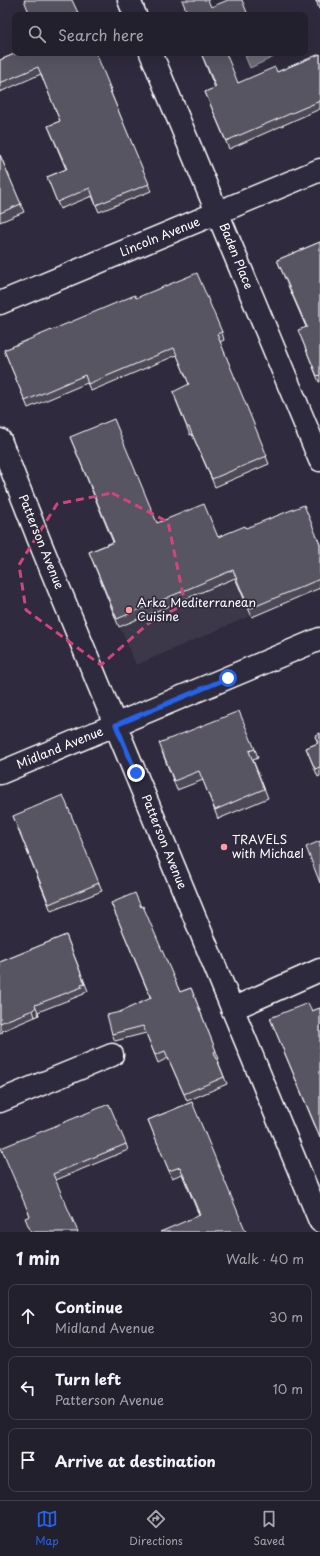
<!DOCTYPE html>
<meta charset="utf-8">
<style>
:root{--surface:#23202e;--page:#2f2d3a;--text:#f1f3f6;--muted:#a3a3aa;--line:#403e4a;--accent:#2563eb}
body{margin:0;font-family:"Playpen Sans",sans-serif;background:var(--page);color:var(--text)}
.stop{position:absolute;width:12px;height:12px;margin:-9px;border:3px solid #2563eb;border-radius:50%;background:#fff}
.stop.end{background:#2563eb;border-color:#fff;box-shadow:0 1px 4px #0008}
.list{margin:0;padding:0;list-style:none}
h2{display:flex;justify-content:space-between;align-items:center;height:52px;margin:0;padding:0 16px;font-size:17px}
h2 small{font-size:13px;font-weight:400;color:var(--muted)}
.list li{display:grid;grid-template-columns:26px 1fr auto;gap:12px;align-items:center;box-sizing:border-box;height:64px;margin:0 8px 8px;padding:0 8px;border:1px solid var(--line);border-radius:8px}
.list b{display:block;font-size:15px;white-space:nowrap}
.list p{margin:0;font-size:13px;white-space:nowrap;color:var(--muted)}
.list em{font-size:13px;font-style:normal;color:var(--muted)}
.icon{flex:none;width:22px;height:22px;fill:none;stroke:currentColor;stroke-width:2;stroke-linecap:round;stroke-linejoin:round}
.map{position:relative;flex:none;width:320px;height:1232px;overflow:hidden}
.search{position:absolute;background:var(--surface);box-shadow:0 4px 16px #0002;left:12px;right:12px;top:12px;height:44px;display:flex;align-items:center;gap:10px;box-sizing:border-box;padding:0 14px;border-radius:8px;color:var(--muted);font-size:15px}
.sheet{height:268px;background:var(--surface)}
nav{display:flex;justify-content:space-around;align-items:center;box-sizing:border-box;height:56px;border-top:1px solid var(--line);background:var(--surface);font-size:11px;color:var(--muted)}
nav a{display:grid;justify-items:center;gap:2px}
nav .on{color:var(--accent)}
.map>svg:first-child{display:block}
.built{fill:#3c3749}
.water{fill:#6d6a77;stroke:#a7a6ad}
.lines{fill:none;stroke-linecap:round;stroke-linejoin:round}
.minor-casing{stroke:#fff;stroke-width:25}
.major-casing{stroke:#fff;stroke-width:25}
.minor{stroke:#2f2a3d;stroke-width:22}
.major{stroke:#2f2a3d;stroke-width:22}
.wall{fill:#4d4956;stroke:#fff}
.shaded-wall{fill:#3e3c46;stroke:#fff}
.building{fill:#595564;stroke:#fff}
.route{stroke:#2563eb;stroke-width:5}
.marked{fill:none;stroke:#ce467c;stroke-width:3;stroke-dasharray:8 5;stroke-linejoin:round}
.poi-dot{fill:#ff9aa2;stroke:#2f2a3d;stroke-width:1.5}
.labels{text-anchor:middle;stroke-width:3.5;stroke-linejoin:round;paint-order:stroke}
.street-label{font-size:12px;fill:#fff;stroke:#2f2a3d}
.poi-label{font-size:12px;fill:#fff;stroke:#2f2a3d;text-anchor:start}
</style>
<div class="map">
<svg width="320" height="1232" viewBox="0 0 320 1232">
<rect width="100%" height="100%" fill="#2f2a3d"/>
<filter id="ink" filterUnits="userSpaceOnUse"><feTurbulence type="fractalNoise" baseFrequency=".025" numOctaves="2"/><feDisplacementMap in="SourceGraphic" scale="8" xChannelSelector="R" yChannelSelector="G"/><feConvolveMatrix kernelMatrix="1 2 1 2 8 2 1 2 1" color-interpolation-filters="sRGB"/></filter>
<g filter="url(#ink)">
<!-- built -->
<path class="built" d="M203,504L250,616L136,665L88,552Z"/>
<!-- water -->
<path class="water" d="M251,53H272L274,57L250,68L245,56Z"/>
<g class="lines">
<defs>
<path id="minor" d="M129,0L135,15
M151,53L320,460
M0,303L320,170
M0,440L39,540L320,1221
M232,1009L320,970
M0,1101L112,1055"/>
<path id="major" d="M0,773L320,639"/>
</defs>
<!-- minor casing -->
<use href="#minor" class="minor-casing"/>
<!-- major casing -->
<use href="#major" class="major-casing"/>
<!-- minor -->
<use href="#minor" class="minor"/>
<!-- major -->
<use href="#major" class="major"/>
</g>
<!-- wall -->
<path class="wall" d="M316,0H320V9H319Z
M17,53L109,85L112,92L111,93L151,191L99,212L92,196L60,209L47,177L66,169L48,126L60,121L41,74L0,92V60Z
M201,53L238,83L277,72L320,54V109L229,149L205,92L215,88Z
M0,155L24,212L0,222Z
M320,242V382H319L301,337L306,327L277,260Z
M136,298L222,332L224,340L220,342L269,464L215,487L192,434L190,435L176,400L189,384L177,355L91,391L87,383L28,408L4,350Z
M70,437L157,523L218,537L246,528L320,544V588L252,617L235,578L119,627L89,552L113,542Z
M320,733V776L318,777L306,748L318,743L315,736Z
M255,749L258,758L253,760L268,798L218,819L203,780L177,790L162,752Z
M13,816L99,883L102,891L51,911Z
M111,903L141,907L180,992L191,988L219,1059H217L227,1084L187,1101L168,1058L158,1063L146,1033L115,1041L112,1034L120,1012L151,999Z
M66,935L88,991L84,993V994L38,1012L39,1015L35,1017L2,1031L3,1032L0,1033V962Z
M320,1008V1138L270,1018L312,1011Z
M192,1102L199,1215L182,1174L172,1178L148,1120Z
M126,1144L128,1150L56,1180L4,1154Z"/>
<!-- shaded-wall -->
<path class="shaded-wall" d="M36,1007L39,1015L35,1017L33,1010Z"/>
<!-- building -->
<path class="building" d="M24,0H72L79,15H30Z
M182,0H208L211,7L228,0H242L248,15H188Z
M316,0H320V1L316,2Z
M17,53H96L109,85L108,86L149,184L96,205L90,188L57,202L47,177L67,169L48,126L60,121L38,67L0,83V60Z
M201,53H226L238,83L275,67L277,72L320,54V101L226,141L205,92L216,87Z
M0,155L21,204L0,213Z
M320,242V375L317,376L298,330L307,327L277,260Z
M197,273L222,332L217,334L267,456L212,479L189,427H187L173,392L189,384L174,348L88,384L85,375L25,401L4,350L135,295L136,298Z
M114,419L157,523L204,504L218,537L245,526L246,528L304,505L320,544V579L249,609L233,570L117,619L89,552L114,542L70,437Z
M239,711L255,749L249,751L264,789L215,810L199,771L174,781L159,743Z
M320,733V767L315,769L306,748L318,743L315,736Z
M63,795L99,883L49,904L13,816Z
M320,841V883L306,847Z
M135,893L141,907L143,906L180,992L191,988L216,1051L214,1052L224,1077L184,1094L165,1051L155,1055L143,1026L112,1034L107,1015L120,1012L151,998L111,903Z
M66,935L85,984L81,985L82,987L35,1005L36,1007L33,1010L0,1023V962Z
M308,1003L312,1011L320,1008V1137L270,1018Z
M192,1102L246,1232H160L200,1215L180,1167L169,1171L148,1120Z
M109,1104L126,1144L53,1174L78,1232H31L25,1218L30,1216L1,1148Z"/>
</g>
<g class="lines" filter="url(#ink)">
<!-- route -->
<path class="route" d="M136,773L116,725L228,678"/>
</g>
<!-- marked area -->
<path class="marked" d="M112,493L168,522L185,604L149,623L101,665L26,610L19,565L57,504Z"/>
<!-- markers -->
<g class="poi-dot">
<circle cx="129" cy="610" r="4"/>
<circle cx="224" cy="847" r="4"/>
</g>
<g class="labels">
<!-- street labels -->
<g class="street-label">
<text transform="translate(160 237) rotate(-22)" y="4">Lincoln Avenue</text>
<text transform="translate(236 256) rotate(68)" y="4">Baden Place</text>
<text transform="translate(41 542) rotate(68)" y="4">Patterson Avenue</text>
<text transform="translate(60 748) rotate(-22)" y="4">Midland Avenue</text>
<text transform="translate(164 842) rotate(68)" y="4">Patterson Avenue</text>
</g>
<!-- poi labels -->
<g class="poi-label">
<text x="137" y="607">Arka Mediterranean<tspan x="137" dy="14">Cuisine</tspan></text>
<text x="232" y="844">TRAVELS<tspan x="232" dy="14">with Michael</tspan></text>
</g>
</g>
</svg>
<div class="stop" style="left:228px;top:678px"></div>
<div class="stop end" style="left:136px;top:773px"></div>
<div class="search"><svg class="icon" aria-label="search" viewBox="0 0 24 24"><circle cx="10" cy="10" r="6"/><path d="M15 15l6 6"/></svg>Search here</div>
</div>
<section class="sheet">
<h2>1 min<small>Walk · 40 m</small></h2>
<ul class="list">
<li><svg class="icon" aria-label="ahead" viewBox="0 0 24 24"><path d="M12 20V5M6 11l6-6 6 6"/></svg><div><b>Continue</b><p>Midland Avenue</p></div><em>30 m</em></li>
<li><svg class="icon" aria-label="left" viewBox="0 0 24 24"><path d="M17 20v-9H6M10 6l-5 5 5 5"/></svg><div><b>Turn left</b><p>Patterson Avenue</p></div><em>10 m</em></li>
<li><svg class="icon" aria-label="arrive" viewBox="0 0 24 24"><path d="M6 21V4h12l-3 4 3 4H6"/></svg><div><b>Arrive at destination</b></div></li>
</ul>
</section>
<nav>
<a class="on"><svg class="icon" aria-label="map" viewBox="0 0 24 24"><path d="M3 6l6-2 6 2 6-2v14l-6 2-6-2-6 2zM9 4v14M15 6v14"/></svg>Map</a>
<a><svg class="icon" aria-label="directions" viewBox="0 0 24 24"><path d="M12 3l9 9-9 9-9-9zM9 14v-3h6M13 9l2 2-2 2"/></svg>Directions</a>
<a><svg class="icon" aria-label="saved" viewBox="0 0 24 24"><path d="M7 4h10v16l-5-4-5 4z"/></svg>Saved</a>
</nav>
